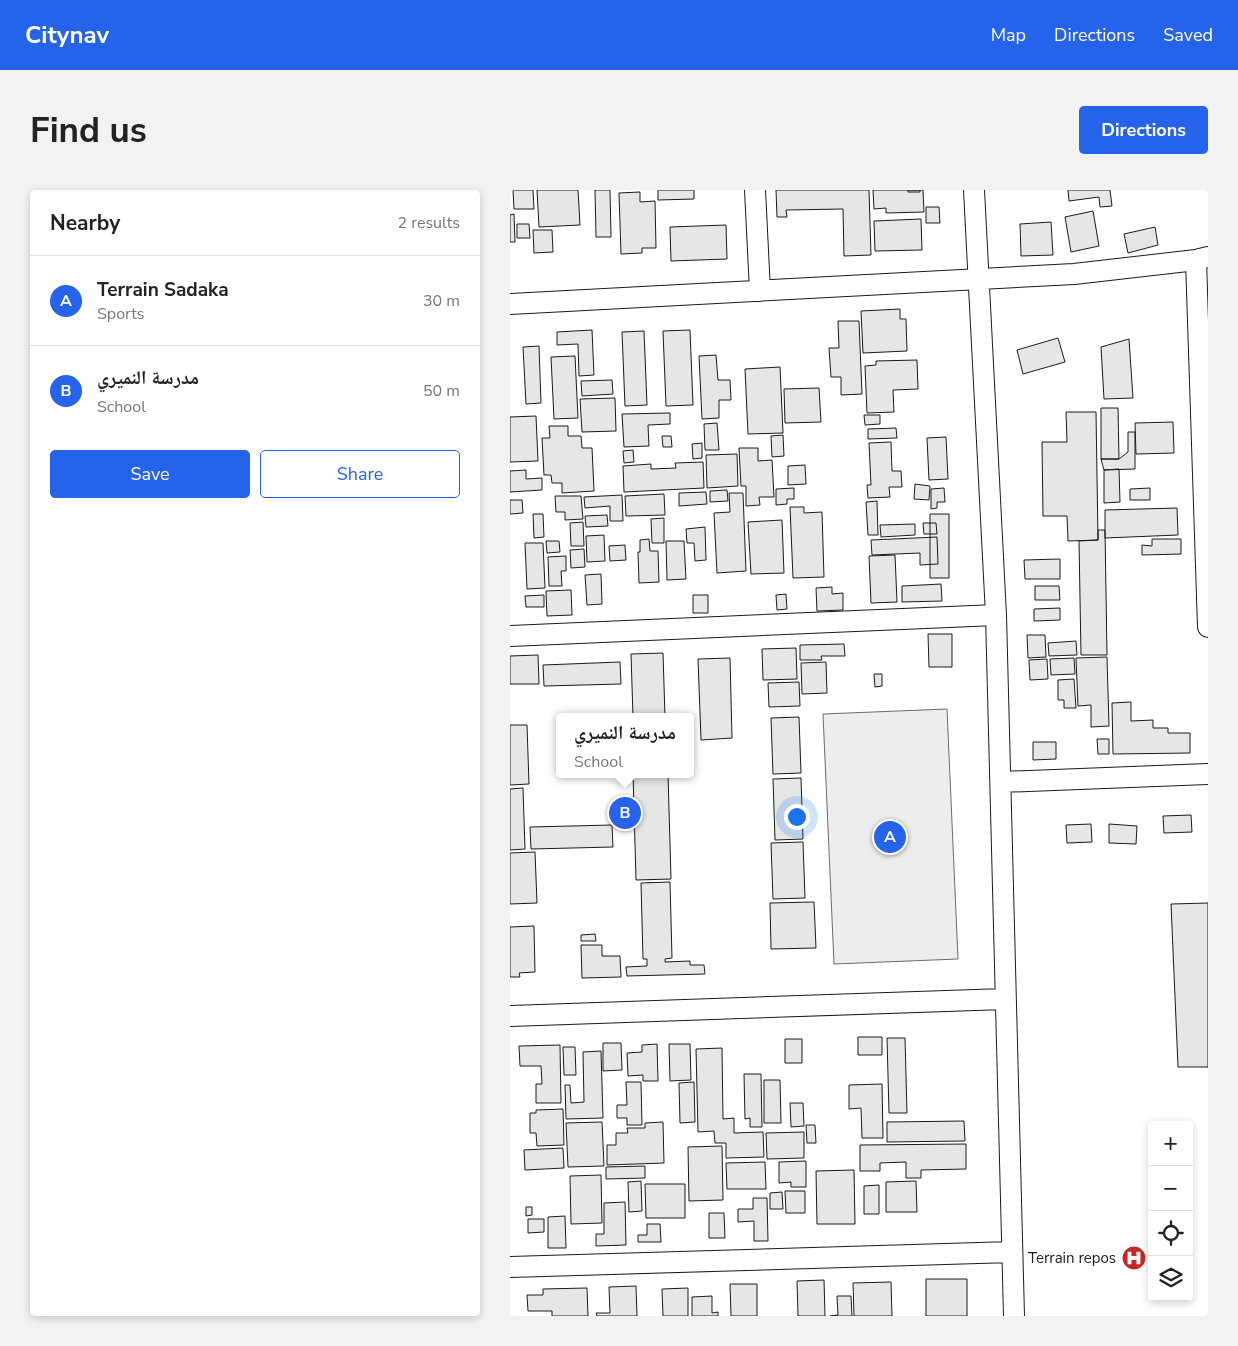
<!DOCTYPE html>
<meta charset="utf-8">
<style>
:root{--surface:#fff;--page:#f2f2f2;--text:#222;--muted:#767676;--line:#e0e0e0;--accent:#2563eb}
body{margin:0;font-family:"Nunito Sans","Noto Naskh Arabic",sans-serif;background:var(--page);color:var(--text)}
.controls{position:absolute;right:15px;bottom:15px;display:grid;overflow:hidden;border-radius:5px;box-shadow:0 2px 8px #0003}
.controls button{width:45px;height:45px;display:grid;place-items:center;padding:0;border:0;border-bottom:1px solid var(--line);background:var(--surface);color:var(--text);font:25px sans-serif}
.you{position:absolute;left:286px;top:626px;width:18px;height:18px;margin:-12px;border:4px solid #fff;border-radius:50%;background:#1a73e8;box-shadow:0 0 0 8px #1a73e833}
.badge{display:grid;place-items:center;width:32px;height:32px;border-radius:50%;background:var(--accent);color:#fff;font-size:16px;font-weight:700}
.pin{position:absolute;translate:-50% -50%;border:2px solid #fff;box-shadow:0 1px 5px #0006}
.popup{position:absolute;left:46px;top:523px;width:138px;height:65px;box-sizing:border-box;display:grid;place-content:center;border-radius:5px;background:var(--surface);filter:drop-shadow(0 1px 4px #0005);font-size:16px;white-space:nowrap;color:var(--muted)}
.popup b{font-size:19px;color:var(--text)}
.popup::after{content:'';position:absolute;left:50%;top:100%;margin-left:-10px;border:10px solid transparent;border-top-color:var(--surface)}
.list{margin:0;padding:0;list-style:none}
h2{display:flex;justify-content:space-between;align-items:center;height:65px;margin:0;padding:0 20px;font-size:21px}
h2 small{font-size:16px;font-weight:400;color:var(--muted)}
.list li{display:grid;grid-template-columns:32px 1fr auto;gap:15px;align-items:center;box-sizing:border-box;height:90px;padding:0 20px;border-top:1px solid var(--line)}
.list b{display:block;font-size:19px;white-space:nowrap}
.list p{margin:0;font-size:16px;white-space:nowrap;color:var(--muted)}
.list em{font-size:16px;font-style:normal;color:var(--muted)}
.actions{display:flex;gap:10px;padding:15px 20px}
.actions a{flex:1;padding:11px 0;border:1px solid var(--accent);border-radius:5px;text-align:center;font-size:18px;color:var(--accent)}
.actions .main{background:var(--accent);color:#fff}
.icon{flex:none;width:28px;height:28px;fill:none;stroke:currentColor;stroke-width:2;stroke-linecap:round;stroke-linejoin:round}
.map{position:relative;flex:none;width:698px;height:1126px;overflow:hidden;border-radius:5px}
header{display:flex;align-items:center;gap:30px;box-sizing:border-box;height:70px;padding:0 25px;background:var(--accent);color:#fff}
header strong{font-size:24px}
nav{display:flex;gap:28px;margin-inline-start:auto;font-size:18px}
.intro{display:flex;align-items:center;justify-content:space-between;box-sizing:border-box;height:120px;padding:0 30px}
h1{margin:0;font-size:35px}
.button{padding:12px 22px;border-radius:5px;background:var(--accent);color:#fff;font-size:18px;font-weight:700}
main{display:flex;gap:30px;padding:0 30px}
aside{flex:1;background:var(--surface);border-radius:5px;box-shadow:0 2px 8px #0003}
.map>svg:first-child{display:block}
.green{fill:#ededed;stroke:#6a6a6a}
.building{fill:#e6e6e6;stroke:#1a1a1a}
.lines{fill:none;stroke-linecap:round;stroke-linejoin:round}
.street-casing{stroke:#1a1a1a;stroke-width:22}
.street{stroke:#fff;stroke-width:20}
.labels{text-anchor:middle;stroke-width:4;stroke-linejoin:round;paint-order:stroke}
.poi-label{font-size:15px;fill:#1a1a1a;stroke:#fff;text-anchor:end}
</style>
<header>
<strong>Citynav</strong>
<nav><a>Map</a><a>Directions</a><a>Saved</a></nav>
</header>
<div class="intro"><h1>Find us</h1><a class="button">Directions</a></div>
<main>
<aside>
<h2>Nearby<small>2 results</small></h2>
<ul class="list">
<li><span class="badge">A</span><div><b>Terrain Sadaka</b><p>Sports</p></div><em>30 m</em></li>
<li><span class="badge">B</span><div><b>مدرسة النميري</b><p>School</p></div><em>50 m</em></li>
</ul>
<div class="actions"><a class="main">Save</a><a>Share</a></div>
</aside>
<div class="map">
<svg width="698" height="1126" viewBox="0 0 698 1126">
<rect width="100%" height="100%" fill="#fff"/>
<!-- green -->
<path class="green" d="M437,519L448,769L324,774L313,524Z"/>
<!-- building -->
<path class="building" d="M3,0H23L24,19H4Z
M27,0H68L70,35L29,37Z
M85,0H100L101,47H86Z
M148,0H184V9L148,10Z
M266,0H359L361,65L334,66L333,19L276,20L277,27H267Z
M363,0H413L414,22L376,23V18L364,19Z
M398,0H410V2H398Z
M558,0H600L602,16L590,17L589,7L559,11Z
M130,2V12L145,11L146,58H132V63L111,64L109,3Z
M416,17H429L430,33H416Z
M583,21L589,56L561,62L555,27Z
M4,24L5,52H0V25Z
M411,29L412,60L365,61L364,31Z
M541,32L543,65L511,66L510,34Z
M7,34H19L20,48H7Z
M216,35L217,69L161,71L160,37Z
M645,37L648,55L618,63L614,44Z
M23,40H42L43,62L24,63Z
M390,119V129H396L397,161L353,163L351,121Z
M328,131H349L352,204L331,205V187H321L319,158H329Z
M82,140L84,185L69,186L68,154L47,155V142Z
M180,140L183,215L156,216L153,141Z
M134,141L137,215L115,216L112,142Z
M548,148L555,172L513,184L507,160Z
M619,149L623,208L594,209L591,157Z
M29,156L31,213L16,214L13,157Z
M206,165L208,190H220L221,210H209V228L192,229L189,166Z
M65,166L68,228L44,229L41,167Z
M407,170L408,199L383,200L384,222L357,223L355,176L366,175V171Z
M270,177L273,243L238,244L235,179Z
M102,190L103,204L72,206L71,191Z
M309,198L311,232L275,233L274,199Z
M105,208L106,241L72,242L70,209Z
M591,218H608L609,269H591Z
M556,222H586L588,350L558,351L557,326H533L532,252H557Z
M160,223V234L138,235L139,256L114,257L112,224Z
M354,225H370V234L355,235Z
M26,226L28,271L0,272V227Z
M663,232L664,263L626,264L625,233Z
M207,233L209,260H195L194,234Z
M39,236H58V246H71L72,258H82L84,301L52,303V293H42L41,285H34L32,248H40Z
M386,238L387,248L358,249V239Z
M618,242H625V279L594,280L591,269H609L618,262Z
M273,245L274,266L262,267L261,246Z
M152,246H161L162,257H153Z
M436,247L438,289L419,290L417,248Z
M381,252L382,281H391L392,297H379L380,307L358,308L357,295H361L359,253Z
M192,253V268L183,269L182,254Z
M229,258H248V271L262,270L264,307H249L250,315L236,316V296H231Z
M123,260L124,272L114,273L113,261Z
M227,264L228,296L197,298L196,265Z
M193,272L194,298L114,302L113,276L141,274V279L166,278L165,273Z
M295,275L296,294L278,295V276Z
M609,279L610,312L594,313V280Z
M16,280V289L32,288V300L0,302V281Z
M405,294L420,296L419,310L404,309Z
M284,298V309H277V314L266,315V299Z
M434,298L435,312H427V318L421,319V299Z
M640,298V310H620V299Z
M217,300L218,311L200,312V301Z
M196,302L197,314L169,316V303Z
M219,303H233L236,381L207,383L204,323L220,322Z
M154,304L155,325L116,326L115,306Z
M112,305L113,331H100V316L75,318L74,307Z
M45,306H71L73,329L55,330V322H46Z
M0,310H12L13,323L0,324Z
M367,311L368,345H358L356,312Z
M280,317H294V323L312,322L314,387L283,388Z
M667,318L668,345L595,348V320Z
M23,324H33L34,347L24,348Z
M420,324H439V388H420Z
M97,325L98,336L76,337L75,326Z
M154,328V353H142L141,329Z
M272,330L274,383L241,384L238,332Z
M73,332L74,356H61L60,333Z
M413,333H426L427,344H414Z
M405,334V345L371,347L370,335Z
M195,337L196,370L185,371L184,353H177L176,339Z
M588,340H595L597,465H571L569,351L588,350Z
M94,345L95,371L77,372L76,346Z
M427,347L428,374L410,375V363L362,365L361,350Z
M139,349L140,361H148L149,392L129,393L128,362H130V350Z
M642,349H671V364L632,365V355L642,356Z
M36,351H49L50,362L37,363Z
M156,351H174L176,389L157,390Z
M15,353H33L35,398L17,399Z
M115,355L116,370L100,371L99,356Z
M74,359L75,377L61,378L60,360Z
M385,365L387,412L361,413L359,366Z
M56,366V381H51L52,396H39L38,367Z
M550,369V389H515L514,370Z
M91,384L92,414L77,415L75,385Z
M431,394L432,411L392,412V396Z
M525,396H549L550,410H525Z
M322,397V404L333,403V420L307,421L306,398Z
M61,400L62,425L37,426L36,401Z
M276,404L277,419L267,420L266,405Z
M34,405V417H16L15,406Z
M183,405H198V423H183Z
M550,418V430L524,431V419Z
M418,444H442V477H419Z
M517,445H535L536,467L518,468Z
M566,451L567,465L539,466L538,453Z
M334,454L335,466H311L312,470H290V455Z
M286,458L287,489L253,490L252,459Z
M153,463L155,527H123L121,464Z
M28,465L29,494H0V466Z
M597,467L599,536L581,537V515L568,516L566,468Z
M220,468L222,548L191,550L188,469Z
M564,468L565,484L541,485L540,469Z
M537,469L538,489L520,490L519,470Z
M110,472L111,494L34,496L33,475Z
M316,472L317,503L292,504L291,473Z
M364,484H372V496L365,497Z
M564,489L566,518H554V510H548V490Z
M289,492L290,516L259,517L258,493Z
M621,512V531L643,530V538H658V543H680V563L603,564L602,513Z
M289,527L291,583L263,584L261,528Z
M0,535H17L19,594L0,595Z
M587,549H599V564H588Z
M523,552H546V569L523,570Z
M123,584H158L161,689L126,690Z
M291,588L293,649L265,650L263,589Z
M13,598L15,659L0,660V599Z
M681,625L682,642L654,643L653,626Z
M581,634L582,652L557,653L556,635Z
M599,634L627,636L626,654L599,653Z
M102,635L103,657L21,659L20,637Z
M293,652L295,708L263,709L261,653Z
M25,662L27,713L0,714V663Z
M160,692L162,768L155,769V772L180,771V775H194L195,784L117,786L116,777L137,776V769H133L131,693Z
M304,712L306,758L261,759L260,713Z
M698,713V877H668L661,714Z
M24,736L25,782L9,783L10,787H0V737Z
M85,744L86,751H71V745Z
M71,755H92V766H110L111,787L72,788Z
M348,847H372V865H348Z
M377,848H395L397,923H379Z
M275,849H292V873H275Z
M93,853H111L112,880L93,881Z
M147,854L148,891H133V885L118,886L117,863L132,862V855Z
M159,854H180L181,890L160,891Z
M50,855L51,913H26V894H32L31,876H10L9,856Z
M53,857H65L66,885H54Z
M212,858L213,929L224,928V943L253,942L254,967L216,968V953H205L204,941L188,942L186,859Z
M91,861L93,928L56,929L55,895H60L61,913L74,912L73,862Z
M234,884H251L252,937H240V928L235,929Z
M254,890H270L271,933H254Z
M116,892H131L132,935H117V928H107V915H117Z
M184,892L185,932L170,933L169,893Z
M372,894L373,948H352L351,918L339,919V895Z
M280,913H293L294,936L281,937Z
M53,919L54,955L27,956L26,943H20V923H26V920Z
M454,931L455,951L377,952V932Z
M92,932L94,976L58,977L56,933Z
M153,932L154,973L97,975V955H106V943H118L117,938H135V933Z
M296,935H305L306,953H297Z
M294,942V968L257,969L256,943Z
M456,954V979L411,980V988H396V972L370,973V981H350V955Z
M212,956L213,1010L179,1011L178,957Z
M53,958L54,978L15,980L14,960Z
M296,971V997H281V992L269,993V972Z
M255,972L256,999H217L216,973Z
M135,976V988L96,989V977Z
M344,980L345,1034H307L306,981Z
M91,985L92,1033L61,1034L60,986Z
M131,991L132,1021L119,1022L118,992Z
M406,991L407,1022H376V992Z
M135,994H175V1028H136Z
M369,995V1024H354V996Z
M275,1001H295V1023H276Z
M272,1002L273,1019H260V1003Z
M243,1008H257L258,1051H244V1031L228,1032V1019H243Z
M115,1012L116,1055L86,1056V1044H94V1013Z
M16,1017H22V1025L16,1026Z
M199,1023H214L215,1048H199Z
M55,1026L56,1058H38V1027Z
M18,1029H34V1042L18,1043Z
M137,1034H150L151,1052H128V1045H137Z
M416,1089H457V1126H416Z
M314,1090L315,1126H288L287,1091Z
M381,1092L382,1126H344L343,1093Z
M220,1094H247V1126H221Z
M126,1096L127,1126H87L86,1123H100L99,1097Z
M77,1098L78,1126H42V1121H18L17,1105H33V1099Z
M178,1098V1126H153L152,1099Z
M202,1106V1123L208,1122V1126H182V1107Z
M327,1106H341L342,1126H320L328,1125Z"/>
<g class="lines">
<defs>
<path id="street" d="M245,0L250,101
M464,0L486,425L504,1126
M686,70L698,437
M0,114L564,84L686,70L698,67
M0,446L486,425
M491,592L698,584
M0,826L495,809
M0,1077L502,1062"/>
</defs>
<!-- street casing -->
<use href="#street" class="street-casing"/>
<!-- street -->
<use href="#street" class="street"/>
</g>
<!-- icons -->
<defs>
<symbol id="hospital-disc" viewBox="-11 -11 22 22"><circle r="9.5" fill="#c62828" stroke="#fff"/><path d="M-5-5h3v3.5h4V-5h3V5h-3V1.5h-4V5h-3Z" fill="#fff"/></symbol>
</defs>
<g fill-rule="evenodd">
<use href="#hospital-disc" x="610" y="1054" width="28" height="28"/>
</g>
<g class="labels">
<!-- poi labels -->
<g class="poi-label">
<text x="606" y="1073">Terrain repos</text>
</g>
</g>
</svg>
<div class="controls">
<button>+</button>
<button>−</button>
<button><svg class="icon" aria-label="locate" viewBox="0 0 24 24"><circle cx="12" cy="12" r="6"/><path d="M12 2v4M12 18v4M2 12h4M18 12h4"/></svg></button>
<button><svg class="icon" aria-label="layers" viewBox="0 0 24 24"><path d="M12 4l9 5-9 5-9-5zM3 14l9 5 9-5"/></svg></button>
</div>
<div class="you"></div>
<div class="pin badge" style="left:380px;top:647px">A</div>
<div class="pin badge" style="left:115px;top:623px">B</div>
<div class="popup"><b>مدرسة النميري</b>School</div>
</div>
</main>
